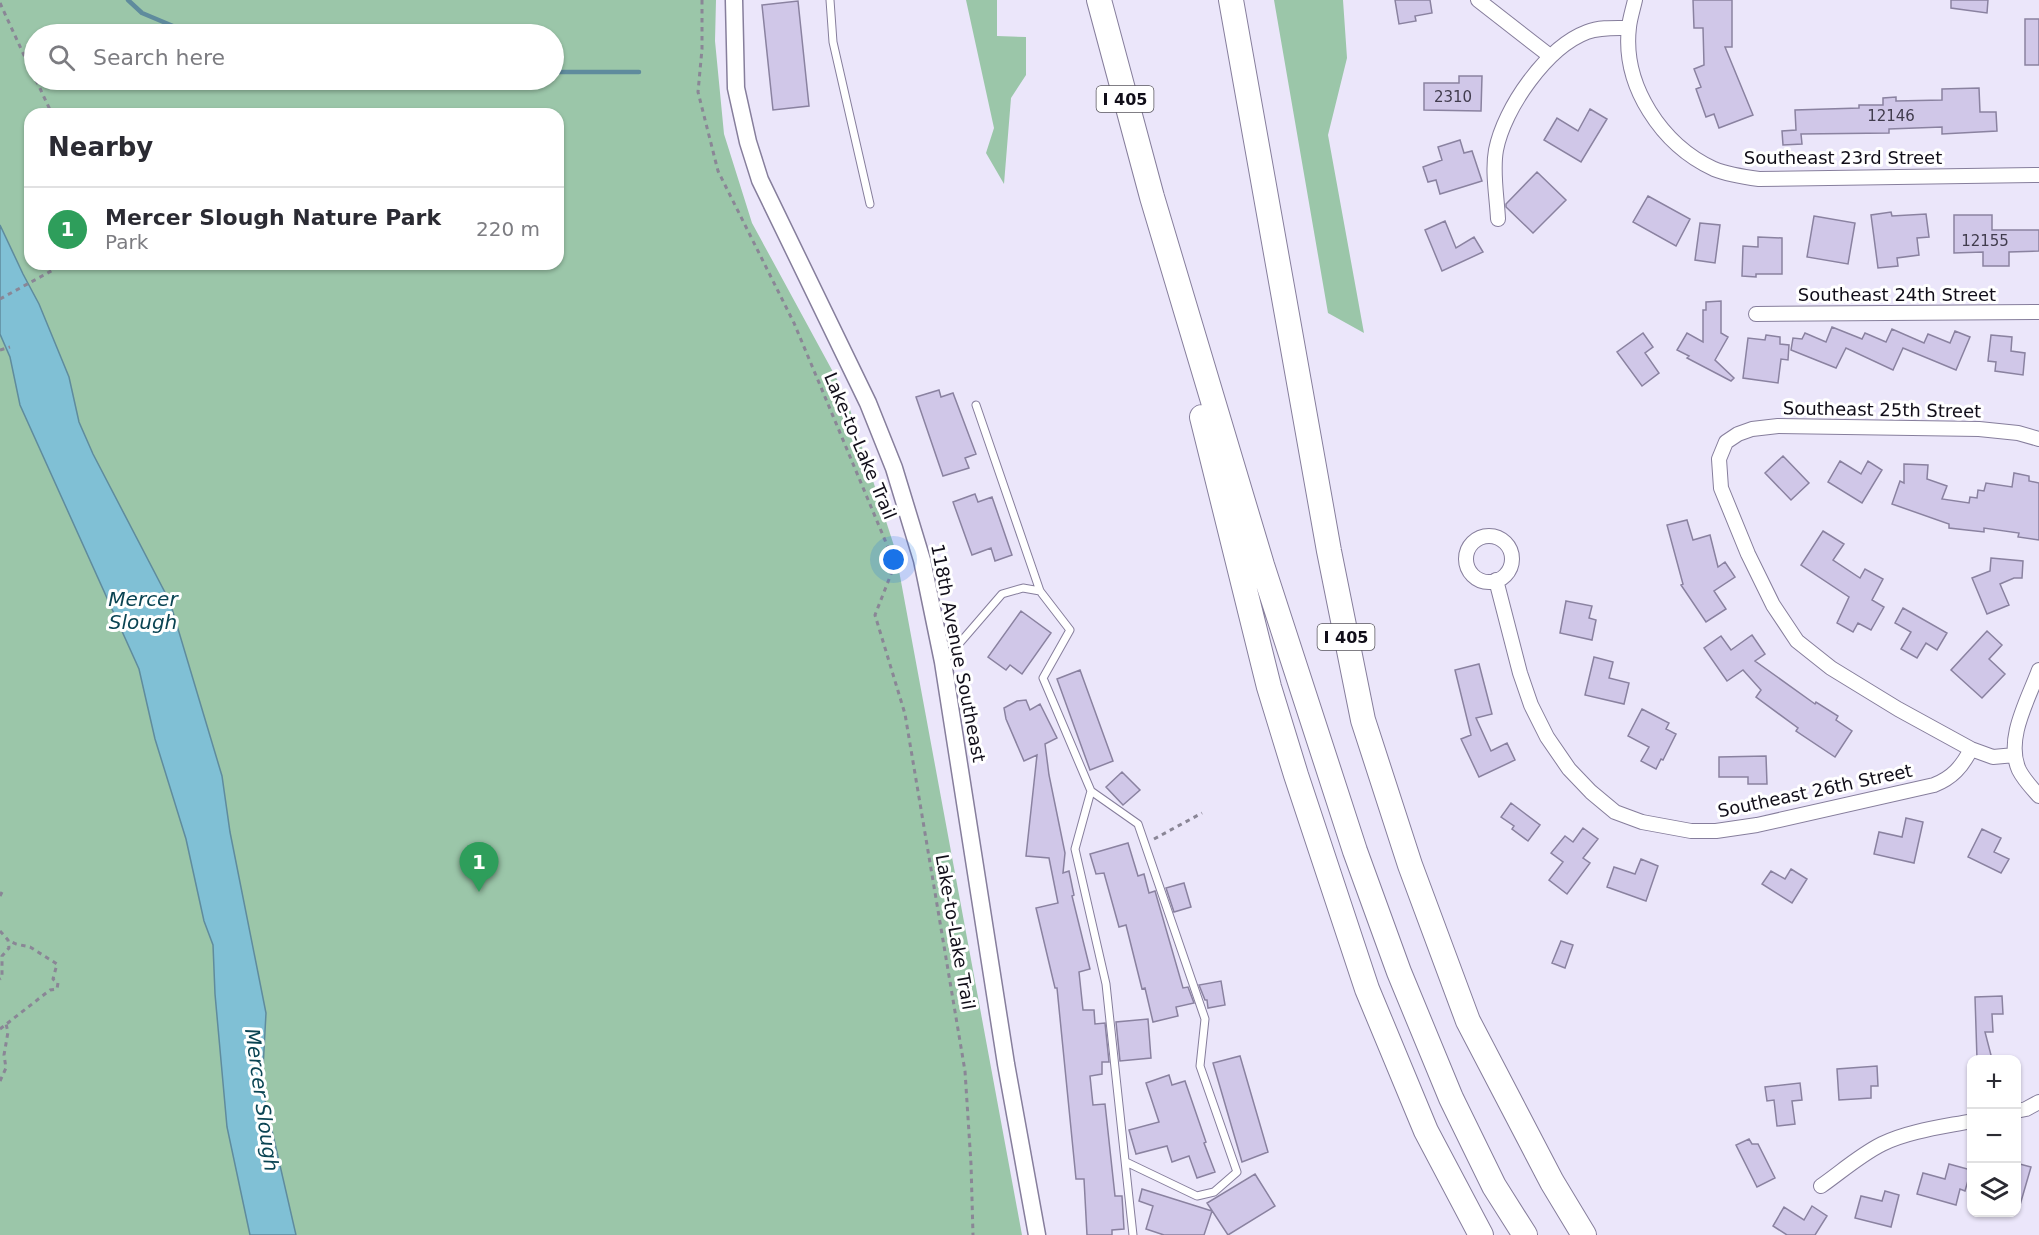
<!DOCTYPE html>
<meta charset="utf-8">
<style>
:root{--surface:#fff;--page:#f7f7f7;--text:#2b2b33;--muted:#7c7c81;--line:#e1e1e2;--accent:#a71a5c}
body{margin:0;font-family:"DejaVu Sans",sans-serif;background:var(--page);color:var(--text)}
.controls{position:absolute;right:18px;bottom:18px;display:grid;overflow:hidden;border-radius:12px;box-shadow:0 2px 4px #0004}
.controls button{width:54px;height:54px;display:grid;place-items:center;padding:0;border:0;border-bottom:2px solid var(--line);background:var(--surface);color:var(--text);font:30px sans-serif}
.you{position:absolute;left:894px;top:560px;width:21px;height:21px;margin:-15px;border:4px solid #fff;border-radius:50%;background:#1a73e8;box-shadow:0 0 0 9px #1a73e833}
.badge{display:grid;place-items:center;width:39px;height:39px;border-radius:50%;background:var(--accent);color:#fff;font-size:20px;font-weight:700}
.pin{position:absolute;translate:-50% -50px;filter:drop-shadow(0 2px 3px #0008)}
.pin::after{content:'';position:absolute;top:32px;width:21px;height:18px;background:inherit;clip-path:polygon(0 0,100% 0,50% 100%)}
.list{margin:0;padding:0;list-style:none}
h2{display:flex;justify-content:space-between;align-items:center;height:78px;margin:0;padding:0 24px;font-size:26px}
h2 small{font-size:20px;font-weight:400;color:var(--muted)}
.list li{display:grid;grid-template-columns:39px 1fr auto;gap:18px;align-items:center;box-sizing:border-box;height:84px;padding:0 24px;border-top:2px solid var(--line)}
.list b{display:block;font-size:22px;white-space:nowrap}
.list p{margin:0;font-size:20px;white-space:nowrap;color:var(--muted)}
.list em{font-size:20px;font-style:normal;color:var(--muted)}
.icon{flex:none;width:33px;height:33px;fill:none;stroke:currentColor;stroke-width:2;stroke-linecap:round;stroke-linejoin:round}
.map{position:relative;flex:none;width:2039px;height:1235px;overflow:hidden}
.search{position:absolute;background:var(--surface);box-shadow:0 2px 4px #0004;left:24px;top:24px;width:540px;height:66px;display:flex;align-items:center;gap:15px;box-sizing:border-box;padding:0 21px;border-radius:33px;color:var(--muted);font-size:22px}
.panel{position:absolute;background:var(--surface);box-shadow:0 2px 4px #0004;left:24px;top:108px;width:540px;height:162px;border-radius:18px}
.map>svg:first-child{display:block}
.green{fill:#9bc6a9;fill-rule:evenodd}
.water{fill:#80c0d5;stroke:#5f8b9d;stroke-width:1.5}
.lines{fill:none;stroke-linecap:round;stroke-linejoin:round}
.stream{stroke:#5f8b9d;stroke-width:4.5}
.building{fill:#d0c7e8;stroke:#8a82a0;stroke-width:1.5}
.service-casing{stroke:#867e9c;stroke-width:9}
.minor-casing{stroke:#867e9c;stroke-width:16}
.tertiary-casing{stroke:#867e9c;stroke-width:19}
.motorway-casing{stroke:#867e9c;stroke-width:26}
.path{stroke:#8a8696;stroke-width:3;stroke-dasharray:4.5 4.5;stroke-linecap:butt}
.service{stroke:#fff;stroke-width:7}
.minor{stroke:#fff;stroke-width:14}
.tertiary{stroke:#fff;stroke-width:16}
.motorway{stroke:#fff;stroke-width:24}
.labels{text-anchor:middle;stroke-width:6;stroke-linejoin:round;paint-order:stroke}
.number-label{font-size:15px;fill:#413c4d}
.shield{fill:#fff;stroke:#58565e;stroke-width:1.5}
.shield-label{font-size:16px;font-weight:bold;fill:#110e19}
.street-label{font-size:18px;fill:#110e19;stroke:#fff}
.water-label{font-size:20px;font-style:italic;fill:#0a4453;stroke:#fff}
</style>
<div class="map">
<svg width="2039" height="1235" viewBox="0 0 2039 1235">
<rect width="100%" height="100%" fill="#ebe6fa"/>
<!-- green -->
<path class="green" d="M0,0H716L715,41L724,134L752,223L845,394L895,549L1022,1235H0ZM34,34H554V80H34ZM30,114H558V264H30Z
M966,0H997V36L1026,37V75L1011,98L1004,184L986,153L994,128Z
M1274,0H1343L1347,58L1328,135L1364,333L1328,313Z"/>
<!-- water -->
<path class="water" d="M0,225L23,274L39,304L69,377L79,422L93,454L170,602L222,776L230,832L266,1013L262,1087L296,1235H250L227,1127L215,994L213,945L204,921L186,839L155,739L139,669L20,405L10,357L0,334Z"/>
<g class="lines">
<!-- stream -->
<path class="stream" d="M128,0L142,13L192,34
M554,72H639"/>
</g>
<!-- building -->
<path class="building" d="M1395,0H1430L1432,13L1415,16L1416,21L1399,24Z
M1693,0H1732V47H1725L1753,115L1719,128L1714,114L1706,117L1696,89L1701,87L1694,69L1704,65L1703,28H1694Z
M1951,0H1988L1987,13L1951,8Z
M798,1L809,106L773,110L762,5Z
M2025,19H2039V65H2025Z
M1459,76H1482L1481,111L1424,110V83H1459Z
M1979,88L1980,112H1996L1997,131L1942,134V127L1889,129V133L1801,134L1802,144L1783,145L1782,131L1796,130L1795,110L1859,108V105H1883V98L1896,97V101L1942,100V89Z
M1590,109L1607,119L1581,162L1544,140L1557,118L1578,131Z
M1460,140L1464,153L1472,151L1482,181L1440,194L1436,180L1428,182L1423,167L1442,160L1438,147Z
M1537,172L1566,200L1533,233L1506,207V204Z
M1648,196L1690,219L1676,246L1633,222Z
M1891,212L1892,216L1926,214L1929,237L1917,238L1919,255L1897,258L1898,266L1878,268L1871,215Z
M1954,215H1992V230H2039V251L2009,252V266H1983V252L1954,253Z
M1814,216L1855,223L1848,264L1807,257Z
M1445,221L1456,248L1474,237L1483,252L1442,271L1425,230Z
M1700,223L1720,225L1715,263L1695,260Z
M1758,237L1782,238V274H1756V277L1742,276L1743,246L1758,247Z
M1721,301V333L1728,337L1715,360L1734,378L1731,381L1687,358L1689,356L1677,350L1687,333L1703,342V310H1706V302Z
M1832,327L1862,339L1865,333L1886,342L1892,329L1924,343L1928,334L1950,343L1955,331L1970,337L1956,370L1903,348L1893,370L1846,348L1836,368L1791,350L1793,338L1802,339L1805,333L1826,342Z
M1643,333L1653,347L1645,353L1659,373L1642,386L1617,352Z
M1766,335L1780,337V344L1789,345L1788,360L1781,359L1778,383L1743,378L1748,338L1765,340Z
M1991,335L2012,337L2011,351L2025,353L2023,375L1995,371L1996,362L1988,361Z
M939,390L941,397L953,393L976,454L965,458L969,468L943,476L916,397Z
M1783,456L1809,483L1791,500L1765,473Z
M1840,461L1861,474L1868,461L1882,470L1862,503L1828,482Z
M1904,464L1928,465L1927,479L1947,486L1942,499L1969,503L1970,497L1977,498L1978,490L1984,491L1986,483L2012,487L2014,473L2029,476V481L2039,483V540L2018,537L2019,533L1984,528V532L1949,528V524L1892,504L1900,481L1904,483Z
M975,494L978,502L992,497L1012,555L995,561L991,548L972,555L953,502Z
M1687,520L1693,540L1710,535L1718,567L1725,562L1735,577L1714,591L1726,609L1706,622L1681,585L1683,584L1667,525Z
M1823,531L1844,544L1833,560L1860,578L1865,569L1883,579L1872,600L1884,607L1871,630L1858,623L1853,632L1837,623L1849,597L1801,565Z
M1991,558L2023,561L2022,578H2014L2000,584L2009,605L1987,614L1972,578L1990,571Z
M1566,601L1592,606L1589,618L1596,620L1592,640L1560,633Z
M1903,608L1947,633L1937,650L1926,643L1917,658L1901,649L1911,632L1895,623Z
M1021,611L1051,633L1022,674L1010,665L1006,670L988,657Z
M1987,631L2002,645L1989,659L2005,674L1982,698L1951,670Z
M1752,635L1765,654L1755,661L1815,704L1816,702L1838,716L1836,720L1852,731L1835,757L1796,731L1798,728L1756,697L1761,690L1743,670L1727,681L1704,648L1721,636L1731,650Z
M1594,657L1613,662L1609,678L1629,683L1624,704L1585,695Z
M1479,664L1492,714L1476,718L1491,751L1507,743L1515,760L1479,777L1461,739L1471,735L1455,670Z
M1080,670L1113,761L1090,770L1057,679Z
M1026,700L1030,710L1040,704L1057,738L1045,744L1049,775L1065,853L1063,873L1069,871L1074,895L1072,896L1090,969L1079,972L1083,1010H1094L1095,1024L1105,1023L1109,1062H1102V1074L1090,1076L1093,1105L1105,1104L1115,1196H1122L1124,1229L1112,1230V1235H1087L1084,1179H1076L1057,988H1055L1036,908L1058,903L1049,858L1026,856L1037,755L1024,761L1006,719L1004,708L1017,701Z
M1642,709L1669,723L1666,729L1676,734L1663,760L1661,759L1656,769L1641,761L1649,747L1628,736Z
M1766,756L1767,784H1748V777H1719V757Z
M1122,772L1140,790L1123,805L1106,787Z
M1511,803L1540,825L1528,841L1512,829L1514,826L1501,817Z
M1906,818L1923,822L1914,863L1874,854L1879,832L1902,837Z
M1583,828L1598,839L1583,858L1590,863L1567,894L1549,880L1563,862L1551,853L1565,836L1573,842Z
M1982,829L2001,838L1994,852L2009,859L2001,873L1968,857Z
M1128,843L1138,876L1144,874L1149,893L1155,891L1183,988L1188,987L1194,1003L1176,1007L1178,1016L1153,1022L1145,988L1142,989L1126,925L1119,927L1104,873L1096,874L1090,854Z
M1641,859L1658,866L1646,901L1607,887L1614,867L1635,874Z
M1791,869L1807,879L1792,903L1762,884L1771,871L1785,879Z
M1184,883L1191,907L1174,912L1166,888Z
M1561,941L1573,945L1565,968L1552,963Z
M1221,981L1225,1005L1208,1008L1207,1000H1205L1199,985Z
M2002,996L2003,1014H1992L1993,1032H1985L1992,1059H1977L1975,997Z
M1148,1019L1151,1058L1120,1061L1116,1022Z
M1240,1056L1268,1152L1242,1162L1213,1063Z
M1877,1066L1878,1086H1871V1098L1839,1100L1837,1069Z
M1169,1075L1172,1085L1185,1081L1206,1142L1204,1143L1215,1172L1197,1178L1189,1156L1172,1162L1167,1146L1136,1154L1129,1130L1159,1122L1146,1083Z
M1800,1083L1802,1100L1792,1101L1795,1124L1777,1126L1774,1100L1767,1101L1765,1087Z
M1749,1139L1752,1144H1758L1775,1178L1757,1187L1736,1145Z
M2016,1163L2031,1167L2020,1205L2016,1204Z
M1949,1164L1971,1170L1965,1191L1960,1189L1956,1205L1917,1194L1923,1173L1945,1179Z
M1255,1174L1275,1206L1228,1235L1207,1203Z
M1142,1189L1212,1211L1204,1235H1164L1146,1229L1153,1206L1139,1201Z
M1885,1191L1899,1195L1891,1227L1855,1218L1861,1196L1882,1201Z
M1812,1206L1827,1216L1815,1235H1787L1773,1226L1784,1207L1804,1220Z"/>
<g class="lines">
<defs>
<path id="service" d="M830,0L833,42L870,204
M976,405L1040,591L1070,630L1043,678L1091,791L1138,824L1205,1019L1200,1066L1237,1172L1214,1192L1197,1196L1126,1162
M945,660L1002,594L1023,588L1040,591
M1091,791L1075,849L1106,984L1133,1235"/>
<path id="minor" d="M1478,0L1550,56
M1635,0C1633,9 1630,18 1629,27C1622,86 1662,145 1714,169C1729,175 1744,177 1759,179L2039,175
M1498,219C1497,197 1492,172 1496,150C1504,108 1547,47 1587,32C1600,27 1615,28 1629,28
M1756,314L2039,312
M1466 559a23 23 0 1 1 46 0a23 23 0 1 1-46 0Z
M1496,580L1520,673L1531,705L1547,737L1569,769L1591,792L1615,812L1642,822L1691,831H1716L1757,825L1934,785C1952,778 1962,767 1971,749
M2039,670C2028,700 2005,739 2019,770C2024,780 2032,788 2039,796
M2015,755L1993,757L1971,749L1898,709L1831,668L1797,641L1773,605L1748,554L1721,488L1719,459L1726,442L1738,434L1752,429L1778,426L1979,429L2018,433L2039,439
M2016,1111L2026,1109L2039,1102
M1821,1186C1841,1172 1860,1155 1882,1144C1909,1131 1942,1127 1972,1121"/>
<path id="tertiary" d="M734,0L736,88L748,142L760,180L868,403L894,468L922,560L943,662L1006,1064L1037,1235"/>
<path id="motorway" d="M1099,0L1152,197L1262,565L1355,851L1399,972L1451,1098L1494,1186L1525,1235
M1231,0L1329,551L1363,720L1410,865L1468,1021L1552,1182L1584,1235
M1202,417L1269,687L1296,775L1367,989L1426,1131L1481,1235"/>
</defs>
<!-- service casing -->
<use href="#service" class="service-casing"/>
<!-- minor casing -->
<use href="#minor" class="minor-casing"/>
<!-- tertiary casing -->
<use href="#tertiary" class="tertiary-casing"/>
<!-- motorway casing -->
<use href="#motorway" class="motorway-casing"/>
<!-- path -->
<path class="path" d="M702,0V49L698,92L718,171L794,323L895,564L875,615L905,714L965,1071L971,1164L973,1235
M0,3L34,77
M36,80L52,114
M0,299L64,264
M0,350L10,347
M1154,839L1202,813
M0,896L2,892
M0,931L8,940L9,948L2,956V978L0,979
M0,1029L50,990L57,989L58,983L53,979L57,964L30,947L16,944L8,940
M0,1081L6,1068L4,1055L8,1032L6,1024"/>
<!-- service -->
<use href="#service" class="service"/>
<!-- minor -->
<use href="#minor" class="minor"/>
<!-- tertiary -->
<use href="#tertiary" class="tertiary"/>
<!-- motorway -->
<use href="#motorway" class="motorway"/>
</g>
<g class="labels">
<!-- number labels -->
<g class="number-label">
<text x="1453" y="102">2310</text>
<text x="1891" y="121">12146</text>
<text x="1985" y="246">12155</text>
</g>
<!-- shield labels -->
<g class="shield">
<rect x="1096.5" y="86" width="57" height="26" rx="4.5"/>
<rect x="1317.5" y="624" width="57" height="26" rx="4.5"/>
</g>
<g class="shield-label">
<text x="1125" y="105">I 405</text>
<text x="1346" y="643">I 405</text>
</g>
<!-- street labels -->
<g class="street-label">
<text x="1843" y="164">Southeast 23rd Street</text>
<text x="1897" y="301">Southeast 24th Street</text>
<text transform="translate(1882 410) rotate(1)" y="6">Southeast 25th Street</text>
<text transform="translate(860 446) rotate(67)" y="6">Lake-to-Lake Trail</text>
<text transform="translate(958 653) rotate(79)" y="6">118th Avenue Southeast</text>
<text transform="translate(1815 791) rotate(-12)" y="6">Southeast 26th Street</text>
<text transform="translate(955 932) rotate(80)" y="6">Lake-to-Lake Trail</text>
</g>
<!-- water labels -->
<g class="water-label">
<text x="143" y="606">Mercer<tspan x="143" dy="23">Slough</tspan></text>
<text transform="translate(262 1100) rotate(82)" y="7">Mercer Slough</text>
</g>
</g>
</svg>
<div class="controls">
<button>+</button>
<button>−</button>
<button><svg class="icon" aria-label="layers" viewBox="0 0 24 24"><path d="M12 4l9 5-9 5-9-5zM3 14l9 5 9-5"/></svg></button>
</div>
<div class="you"></div>
<div class="pin badge" style="left:479px;top:892px;background:#2e9e5b">1</div>
<div class="search"><svg class="icon" aria-label="search" viewBox="0 0 24 24"><circle cx="10" cy="10" r="6"/><path d="M15 15l6 6"/></svg>Search here</div>
<section class="panel">
<h2>Nearby<small></small></h2>
<ul class="list">
<li><span class="badge" style="background:#2e9e5b">1</span><div><b>Mercer Slough Nature Park</b><p>Park</p></div><em>220 m</em></li>
</ul>
</section>
</div>
